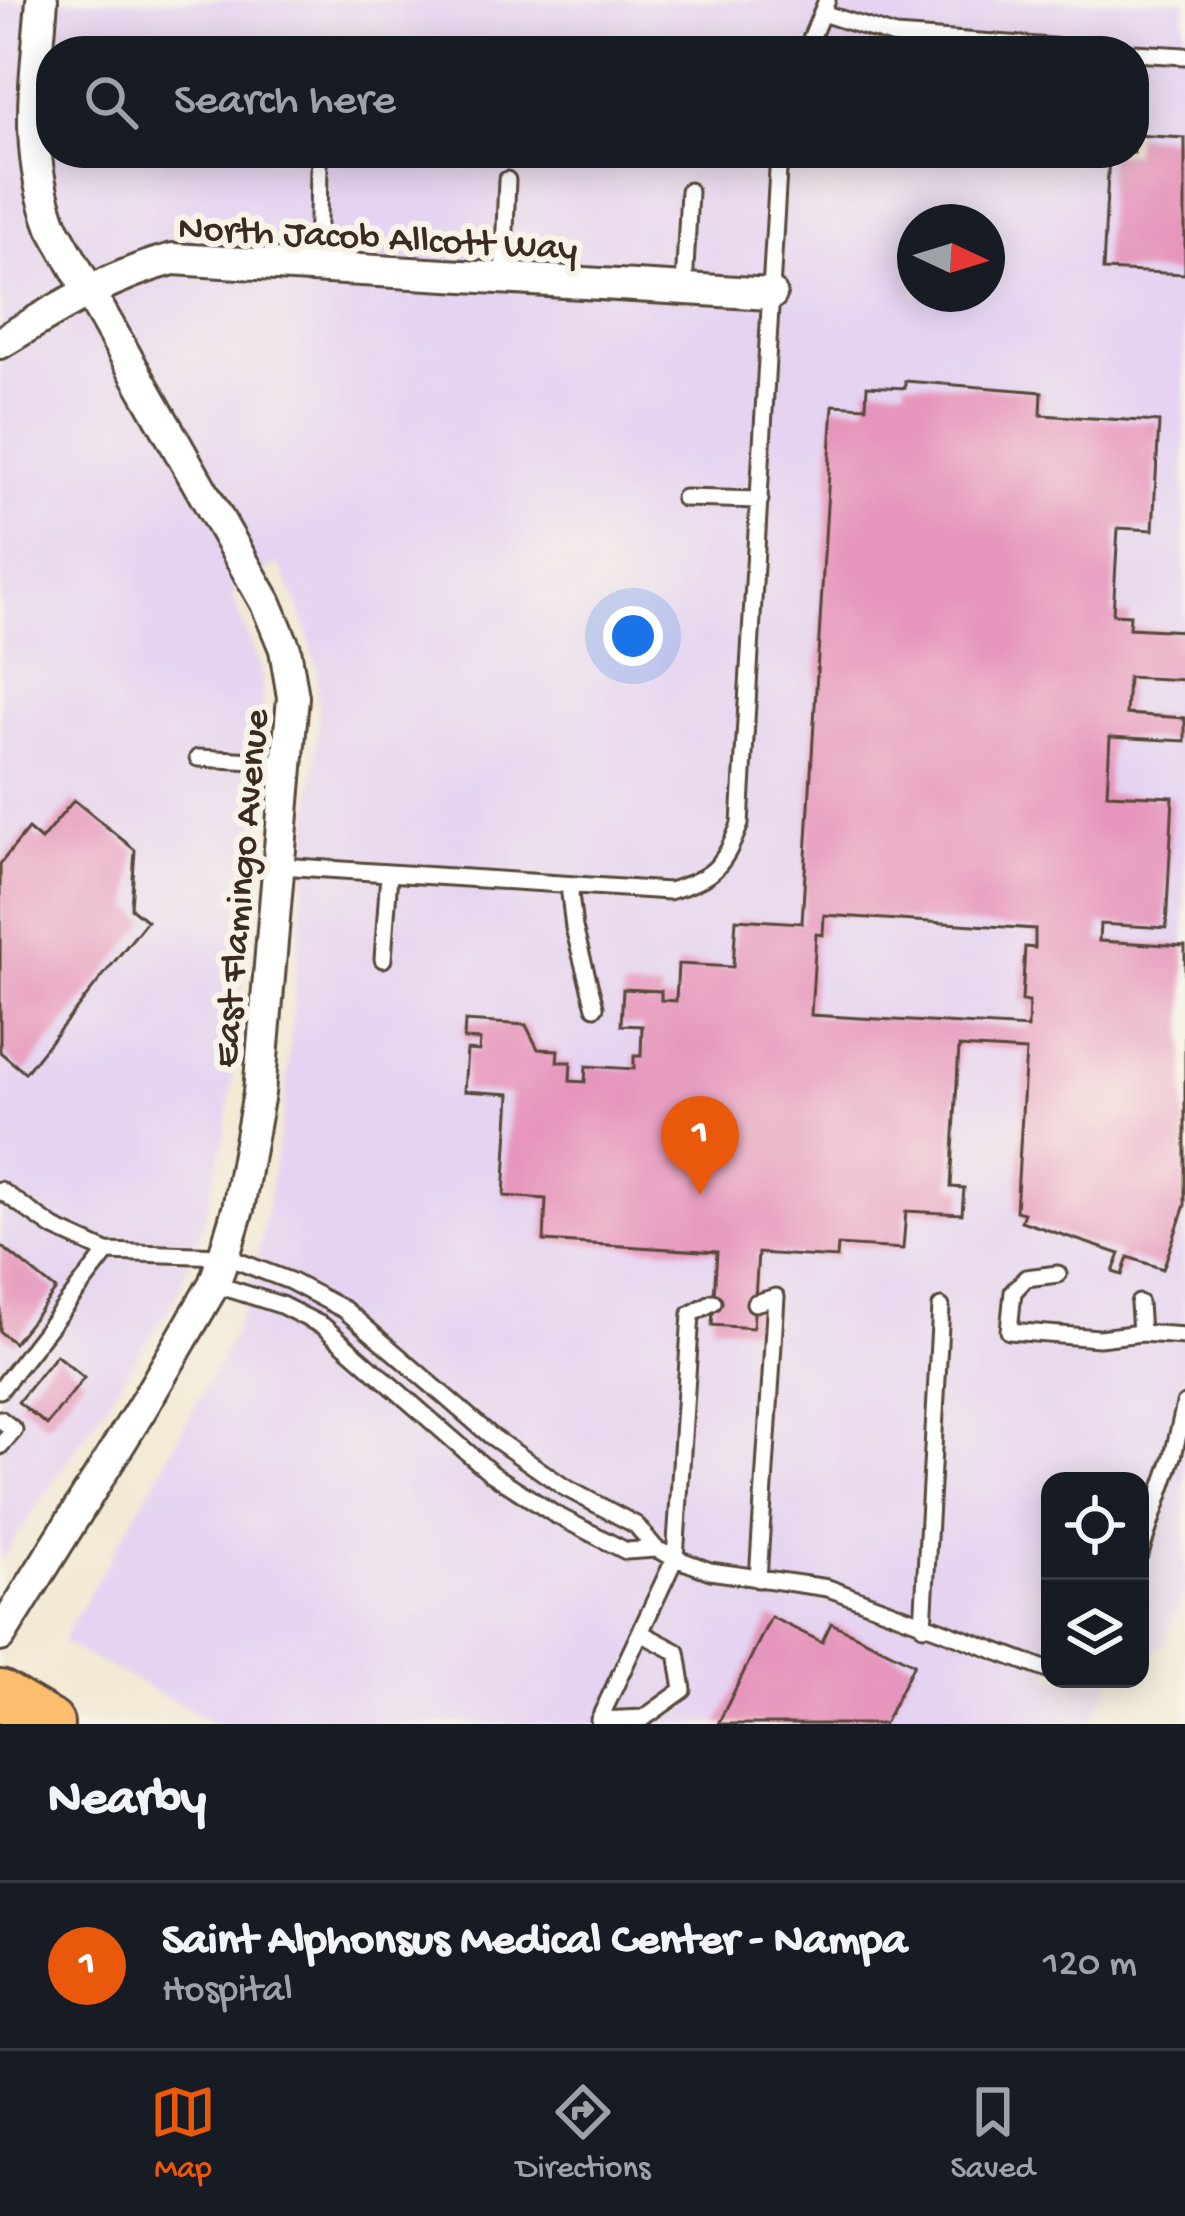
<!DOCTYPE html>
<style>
:root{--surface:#171b24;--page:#242831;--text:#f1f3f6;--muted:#9ea1a6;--line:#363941;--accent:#ea580c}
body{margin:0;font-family:"Gochi Hand",sans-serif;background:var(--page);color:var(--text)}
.controls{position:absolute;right:36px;bottom:36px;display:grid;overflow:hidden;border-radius:24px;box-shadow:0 6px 30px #0003}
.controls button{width:108px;height:108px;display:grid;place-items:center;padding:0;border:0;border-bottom:3px solid var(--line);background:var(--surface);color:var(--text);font:60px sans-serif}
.compass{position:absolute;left:897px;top:204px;width:108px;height:108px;border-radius:50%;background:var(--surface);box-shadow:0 6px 30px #0003;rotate:94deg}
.you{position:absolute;left:633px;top:636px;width:42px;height:42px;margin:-30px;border:9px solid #fff;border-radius:50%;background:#1a73e8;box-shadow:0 0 0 18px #1a73e833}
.badge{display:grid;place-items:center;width:78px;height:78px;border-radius:50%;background:var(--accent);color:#fff;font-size:39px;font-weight:700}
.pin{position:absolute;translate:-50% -99px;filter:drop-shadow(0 3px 6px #0008)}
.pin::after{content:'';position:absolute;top:63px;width:42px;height:36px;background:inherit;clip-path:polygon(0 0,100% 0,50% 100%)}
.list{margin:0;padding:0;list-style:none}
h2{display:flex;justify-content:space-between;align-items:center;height:156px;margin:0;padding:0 48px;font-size:51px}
h2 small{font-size:39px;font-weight:400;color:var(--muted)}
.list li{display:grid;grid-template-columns:78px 1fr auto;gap:36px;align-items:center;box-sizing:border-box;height:168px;padding:0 48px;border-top:3px solid var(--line)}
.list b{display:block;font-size:45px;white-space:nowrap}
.list p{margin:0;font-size:39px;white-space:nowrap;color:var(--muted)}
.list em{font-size:39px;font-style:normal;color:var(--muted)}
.icon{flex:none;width:66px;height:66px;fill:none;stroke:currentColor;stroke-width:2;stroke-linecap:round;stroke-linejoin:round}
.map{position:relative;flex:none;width:1185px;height:1724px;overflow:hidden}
.search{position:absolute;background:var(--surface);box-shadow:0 6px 30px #0003;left:36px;right:36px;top:36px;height:132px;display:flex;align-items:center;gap:30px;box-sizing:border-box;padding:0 42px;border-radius:48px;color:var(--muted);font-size:45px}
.sheet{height:324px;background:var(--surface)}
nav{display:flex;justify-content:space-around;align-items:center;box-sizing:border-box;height:168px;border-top:3px solid var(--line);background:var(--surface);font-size:33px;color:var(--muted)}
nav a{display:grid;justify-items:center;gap:6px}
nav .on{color:var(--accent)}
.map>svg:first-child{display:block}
.built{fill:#e5d3f1;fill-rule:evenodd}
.building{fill:#e695bc;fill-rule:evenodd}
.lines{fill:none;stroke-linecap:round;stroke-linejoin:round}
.service-casing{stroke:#574739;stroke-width:21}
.minor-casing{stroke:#574739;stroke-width:36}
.primary-casing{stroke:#574739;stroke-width:54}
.service{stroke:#fff;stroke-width:15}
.minor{stroke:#fff;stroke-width:30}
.primary{stroke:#fcbd6e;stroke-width:48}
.labels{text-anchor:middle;stroke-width:12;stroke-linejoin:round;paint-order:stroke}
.street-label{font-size:39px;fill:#3b2a1e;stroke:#f7f3e8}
</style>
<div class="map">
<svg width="1185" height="1724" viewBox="0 0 1185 1724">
<rect width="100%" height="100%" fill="#f7f3e8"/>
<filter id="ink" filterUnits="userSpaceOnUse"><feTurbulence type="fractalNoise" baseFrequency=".00833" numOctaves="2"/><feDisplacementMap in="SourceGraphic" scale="24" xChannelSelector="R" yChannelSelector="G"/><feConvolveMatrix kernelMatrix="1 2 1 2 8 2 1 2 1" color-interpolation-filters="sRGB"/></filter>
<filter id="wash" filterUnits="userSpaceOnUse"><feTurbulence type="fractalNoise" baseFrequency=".004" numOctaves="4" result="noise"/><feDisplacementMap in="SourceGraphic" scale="48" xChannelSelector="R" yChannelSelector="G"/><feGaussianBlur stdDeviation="2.7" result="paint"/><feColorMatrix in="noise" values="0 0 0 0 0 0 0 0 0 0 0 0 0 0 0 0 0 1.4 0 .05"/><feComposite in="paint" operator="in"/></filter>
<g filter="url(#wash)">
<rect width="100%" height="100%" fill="#f3ead5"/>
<!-- built -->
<path class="built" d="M0,0H1185V1588L1164,1644L1140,1660V1481H1050V1679H1112L1090,1724H217L61,1642L156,1479L236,1329L260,1244L284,1109L318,726L317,666L299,606L278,564L231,595L261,668L265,718L235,1056L226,1131L203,1225L176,1297L0,1563ZM51,51H1134V153H51ZM915,222H987V294H915Z"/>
<g id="blocks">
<!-- building -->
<path class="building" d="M1134,135L1185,138V274L1103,270L1109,153H1134Z
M905,381L1042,392L1041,415L1159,422L1153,530L1118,528L1113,614L1130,615L1129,628L1185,631V680L1128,677L1126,714L1185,718V741L1110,737L1107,794L1173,797L1166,928L1100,924L1099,941L1185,946V1205L1163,1269L1128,1257L1122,1275L1113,1272L1120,1254L1021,1221L1024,1213L1016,1211L1026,1051L959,1047L951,1187L964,1188L962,1214L906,1211L903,1249L838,1245L837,1258L758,1253L753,1328L712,1325L717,1252L544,1241L546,1199L504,1196L510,1094L464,1091L467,1050L479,1051L480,1040L464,1039L465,1021L526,1025L538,1049L558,1050L557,1062H571L570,1081L585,1082L586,1066L634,1069V1056H641L642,1026L621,1025L623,989L661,991V1000L676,1001L678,964L733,967L736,919L802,923L833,405L866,407L867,386L905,388ZM824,915L1035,929V948L1025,947L1022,1001L1029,1002L1028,1028L811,1015L816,934L823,935Z
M74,800L135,850L131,908L147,921L25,1073L0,1052V864L28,829L41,840Z
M0,1245L56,1290L14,1343L0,1332Z
M56,1355L84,1378L47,1425L18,1402Z
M771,1617L822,1642L831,1623L914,1664L884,1724H718Z"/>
</g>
</g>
<g filter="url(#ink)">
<use href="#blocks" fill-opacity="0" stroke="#574739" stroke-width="3"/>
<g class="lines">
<defs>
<path id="service" d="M822,13L895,36L1108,51
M806,51L827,0
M1134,53L1185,56
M317,267L319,169
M503,278L507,180
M684,289L689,191
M684,498L760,500
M198,758L290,763
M280,866L669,891C714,878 723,867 740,824L779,153
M569,885L574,928L595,1007
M383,959L389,874
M0,1190L54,1228L107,1252L224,1256L290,1281L345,1310L491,1436L564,1487L636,1525L656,1549L675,1558L710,1571L828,1588L1050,1671
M1058,1274L1026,1278L1013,1292L1009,1331L1099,1338L1141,1333L1185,1336
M214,1284L281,1305L323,1326L491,1473L554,1514L626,1551L656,1549
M755,1303L776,1297L758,1579
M1139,1303L1141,1333
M0,1390L107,1252
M0,1419L14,1430L0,1446
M1140,1553L1173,1456L1185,1404
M923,1626L941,1307
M641,1633L677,1652L683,1690L644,1718L599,1720L675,1558L691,1314L713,1302"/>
<path id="minor" d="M0,343C55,310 110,275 173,259L771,294
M0,1636L143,1406L214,1284L224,1256L238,1209L259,1093L293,697L285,649L266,603L53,228C23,150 36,81 42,0"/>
<path id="primary" d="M0,1695L49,1724"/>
</defs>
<!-- service casing -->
<use href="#service" class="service-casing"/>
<!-- minor casing -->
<use href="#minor" class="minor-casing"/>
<!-- primary casing -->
<use href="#primary" class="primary-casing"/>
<!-- service -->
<use href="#service" class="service"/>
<!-- minor -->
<use href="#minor" class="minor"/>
<!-- primary -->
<use href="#primary" class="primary"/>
</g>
</g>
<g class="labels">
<!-- street labels -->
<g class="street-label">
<text transform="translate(378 234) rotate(3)" y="14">North Jacob Allcott Way</text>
<text transform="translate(237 888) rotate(-85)" y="14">East Flamingo Avenue</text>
</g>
</g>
</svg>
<div class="controls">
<button><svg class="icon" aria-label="locate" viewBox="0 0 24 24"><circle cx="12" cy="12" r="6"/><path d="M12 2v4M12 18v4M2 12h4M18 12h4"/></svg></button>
<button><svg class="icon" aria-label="layers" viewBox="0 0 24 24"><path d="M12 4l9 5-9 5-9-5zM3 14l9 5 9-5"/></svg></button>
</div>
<svg class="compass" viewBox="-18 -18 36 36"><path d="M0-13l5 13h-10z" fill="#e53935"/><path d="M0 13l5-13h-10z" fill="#9ea1a6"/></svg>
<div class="you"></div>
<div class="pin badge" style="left:700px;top:1195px">1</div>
<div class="search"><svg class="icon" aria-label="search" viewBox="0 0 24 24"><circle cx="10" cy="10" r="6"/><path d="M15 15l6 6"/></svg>Search here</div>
</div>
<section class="sheet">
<h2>Nearby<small></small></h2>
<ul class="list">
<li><span class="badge">1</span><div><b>Saint Alphonsus Medical Center - Nampa</b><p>Hospital</p></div><em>120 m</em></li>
</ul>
</section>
<nav>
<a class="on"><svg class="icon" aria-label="map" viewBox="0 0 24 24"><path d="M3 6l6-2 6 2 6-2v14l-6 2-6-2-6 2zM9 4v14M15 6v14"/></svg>Map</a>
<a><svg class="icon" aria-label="directions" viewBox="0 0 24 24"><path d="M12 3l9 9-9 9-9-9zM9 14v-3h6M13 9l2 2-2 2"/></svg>Directions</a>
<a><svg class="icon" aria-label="saved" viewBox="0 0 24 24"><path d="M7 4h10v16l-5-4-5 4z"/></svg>Saved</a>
</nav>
